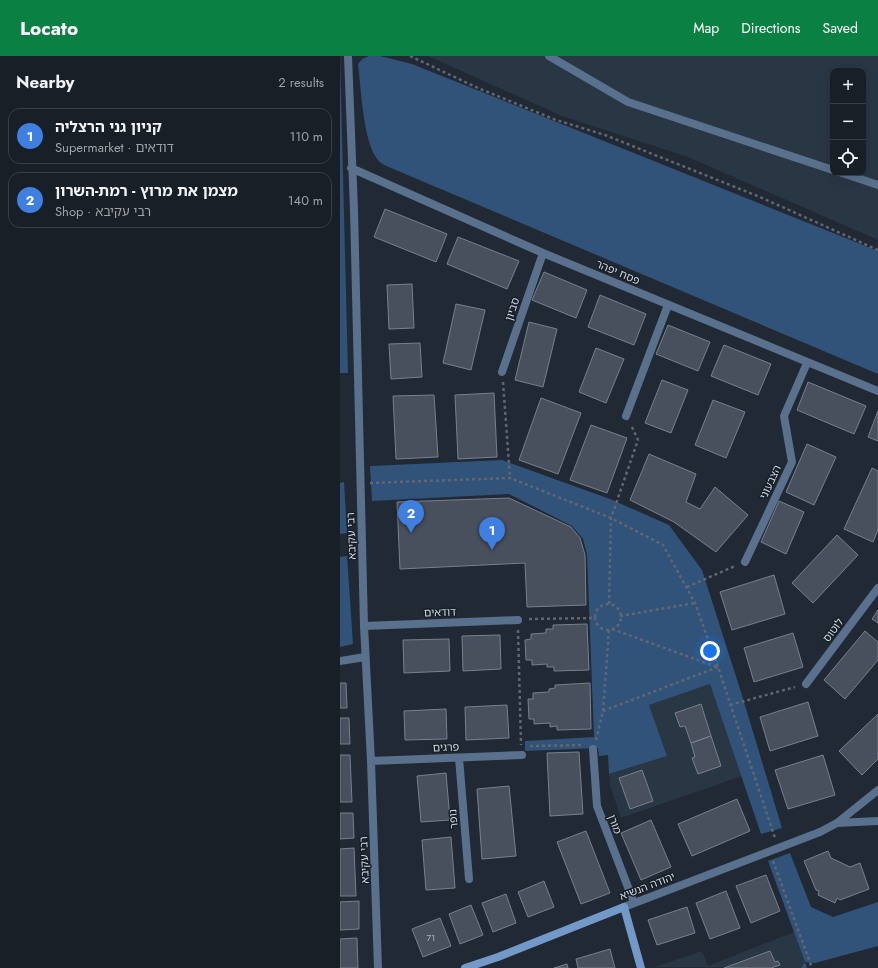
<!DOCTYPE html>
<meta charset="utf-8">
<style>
:root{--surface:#191f27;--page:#262c33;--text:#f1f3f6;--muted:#9fa2a7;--line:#373d44;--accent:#0b8043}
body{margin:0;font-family:Jost,"Noto Sans Hebrew",sans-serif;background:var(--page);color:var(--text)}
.controls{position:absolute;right:12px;top:12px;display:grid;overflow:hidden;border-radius:8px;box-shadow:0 4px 16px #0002}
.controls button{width:36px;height:36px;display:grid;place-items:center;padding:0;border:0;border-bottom:1px solid var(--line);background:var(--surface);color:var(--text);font:20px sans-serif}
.you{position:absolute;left:370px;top:595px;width:14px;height:14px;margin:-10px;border:3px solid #fff;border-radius:50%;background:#1a73e8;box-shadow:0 0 0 6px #1a73e833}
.badge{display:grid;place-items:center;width:26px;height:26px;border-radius:50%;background:var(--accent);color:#fff;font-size:13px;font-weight:700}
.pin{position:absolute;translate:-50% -33px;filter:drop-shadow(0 1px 2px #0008)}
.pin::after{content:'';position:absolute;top:21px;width:14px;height:12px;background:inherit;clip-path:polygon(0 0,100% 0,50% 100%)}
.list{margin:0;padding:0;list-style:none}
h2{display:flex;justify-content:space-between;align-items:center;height:52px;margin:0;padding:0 16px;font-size:17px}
h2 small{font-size:13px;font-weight:400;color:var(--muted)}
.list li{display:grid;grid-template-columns:26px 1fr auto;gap:12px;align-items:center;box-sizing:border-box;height:56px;margin:0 8px 8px;padding:0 8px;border:1px solid var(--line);border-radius:12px}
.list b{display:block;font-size:15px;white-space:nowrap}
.list p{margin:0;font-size:13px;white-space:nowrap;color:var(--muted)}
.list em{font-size:13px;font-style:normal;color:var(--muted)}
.icon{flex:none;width:22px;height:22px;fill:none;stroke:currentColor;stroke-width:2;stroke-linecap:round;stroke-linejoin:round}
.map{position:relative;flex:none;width:538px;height:912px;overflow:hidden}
header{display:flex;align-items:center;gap:24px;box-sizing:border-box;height:56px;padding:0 20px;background:var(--accent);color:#fff}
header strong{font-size:19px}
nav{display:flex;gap:22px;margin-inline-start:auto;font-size:14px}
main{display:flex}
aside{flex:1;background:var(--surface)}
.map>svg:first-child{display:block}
.built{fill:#293644;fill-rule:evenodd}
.green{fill:#315279}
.building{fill:#47505c;stroke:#77818e}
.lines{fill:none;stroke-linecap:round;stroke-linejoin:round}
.path{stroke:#606771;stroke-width:2.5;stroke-dasharray:3 3;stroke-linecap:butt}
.street{stroke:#59718d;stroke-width:8}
.secondary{stroke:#7299c7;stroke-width:8}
.labels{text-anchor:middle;stroke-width:3;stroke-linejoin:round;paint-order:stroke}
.number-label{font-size:9px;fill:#afb6be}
.street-label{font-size:11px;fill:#d2d8df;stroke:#17202a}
</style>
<header>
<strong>Locato</strong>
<nav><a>Map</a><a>Directions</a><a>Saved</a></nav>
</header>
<main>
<aside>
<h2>Nearby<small>2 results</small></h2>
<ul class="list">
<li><span class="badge" style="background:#3f7fe0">1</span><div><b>קניון גני הרצליה</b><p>Supermarket · דודאים</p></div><em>110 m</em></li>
<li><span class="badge" style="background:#3f7fe0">2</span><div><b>מצמן את מרוץ - רמת-השרון</b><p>Shop · רבי עקיבא</p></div><em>140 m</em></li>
</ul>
</aside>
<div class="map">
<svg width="538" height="912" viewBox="0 0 538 912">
<rect width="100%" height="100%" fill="#212934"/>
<!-- built -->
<path class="built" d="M88,0H538V184L348,101L222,60ZM493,15H523V117H493Z
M370,628L402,720L281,762L270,729L269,718L327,700L309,649Z
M454,876L465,906L461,912L315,911L362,895L368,910Z"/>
<!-- green -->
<path class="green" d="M0,0L8,317H0Z
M29,0H40L72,8L538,195V318L51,112C47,110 41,108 38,104C23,87 21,31 18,8L22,3Z
M162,404L270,443L329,469L362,514L401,636L442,772L421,778L370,628L309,649L327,700L269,718L268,699L259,700L258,692L185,695V685L254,681L247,498L243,483L232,470L169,438L32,445L30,410Z
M4,426L7,477L0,478V427Z
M7,500L13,588L0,591V501Z
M450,797L471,851L493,861L538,846V890L475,907L465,906L467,912H461L465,906L428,805Z"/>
<!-- building -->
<path class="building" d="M45,153L107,178L96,206L34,181Z
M118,181L179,205L167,233L107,208Z
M204,216L247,234L236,262L192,244Z
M72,228L74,272L49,273L47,229Z
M260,239L306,258L294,289L248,271Z
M116,248L145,254L131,314L103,307Z
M189,266L217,273L203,331L175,324Z
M328,269L370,286L358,315L316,298Z
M80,287L82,321L51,323L49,288Z
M384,289L431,308L418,339L371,320Z
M256,292L284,303L266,347L239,336Z
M322,324L348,334L331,377L305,367Z
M468,326L526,350L514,378L457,354Z
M154,337L157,401L118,403L115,339Z
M94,339L98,401L56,403L53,340Z
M201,342L241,357L218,418L179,404Z
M373,344L405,356L386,402L355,389Z
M538,355V385L528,381Z
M251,369L287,382L267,437L230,424Z
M467,388L496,401L474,449L446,436Z
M309,398L356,418L346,446L360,453L375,431L408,459L376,496L334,466L290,444Z
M532,412L538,415V474L533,486L504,473Z
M169,442L231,471L240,482L245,499L246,549L187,551L185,507L60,513L57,446Z
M439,445L464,456L446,498L421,486Z
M497,479L518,499L473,547L452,527Z
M434,519L445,558L392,574L380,536Z
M538,554V567L532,563Z
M247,568L249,614L214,615V611H207V608L192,609V604H186L185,584L191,583V578L206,577V573H213V569Z
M525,575L538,586V604L505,643L484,624Z
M453,577L463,611L414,626L404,592Z
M160,579L161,613L123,615L122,580Z
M109,583L110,615L64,617L63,584Z
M0,627H6L7,652H0Z
M250,627L251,673L217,674V670L210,671V667L194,668V663H189L188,643H193V637L209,636V633L215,632V629Z
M468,646L478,680L430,695L420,661Z
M361,648L371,680L351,687L345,670L340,671L335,657Z
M167,649L169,682L126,684L125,651Z
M106,653L107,683L65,684L64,655Z
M538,658V703L522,719L499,695Z
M0,662H9L10,688H0Z
M371,680L381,710L358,718L352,702L355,701L351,687Z
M239,696L243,758L210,760L207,697Z
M0,699H10L12,746H0Z
M483,699L495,739L448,753L435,714Z
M302,714L313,745L290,753L279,722Z
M106,717L110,764L81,766L77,720Z
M169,730L176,800L142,803L137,733Z
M397,743L410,775L352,800L338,768Z
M0,757H13L14,782L0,783Z
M311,764L331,811L301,824L281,777Z
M246,775L270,837L241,848L217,786Z
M111,781L115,832L86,834L82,784Z
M14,792L16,840H0V793Z
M488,795L491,802L510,811L520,807L529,833L500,844L497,842L495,847L478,839L479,835L476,834L464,805Z
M426,819L440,855L411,867L396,830Z
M204,825L214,851L188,861L178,836Z
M386,835L400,872L370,883L356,847Z
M166,838L176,867L153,876L142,847Z
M19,845V873L0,874V846Z
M131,849L143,879L120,888L109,858Z
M347,851L355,877L317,889L308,864Z
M100,862L111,890L83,901L72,873Z
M17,882L18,912H0V883Z
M270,893L275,912H238L236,903Z
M430,895L435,906L438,905L440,909L431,912H384Z
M227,908L228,912H214Z"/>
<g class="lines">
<!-- path -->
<path class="path" d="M70,0L138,32L216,64L265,79L420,141L538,194
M163,326L170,422
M30,427L170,422L271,462L323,489L355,547L378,611L435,782
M347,531L395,510
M269,548L271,462L298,384L291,369
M255 561a13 13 0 1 1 26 0a13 13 0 1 1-26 0Z
M280,560L355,547
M189,563L255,562
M272,573L377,611
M178,574L181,689
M390,649L455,631
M263,655L378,611
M256,684L263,655L269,574
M190,690L244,689
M433,805L472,912"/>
<!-- street -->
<path class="street" d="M8,0L14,154L24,570L31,705L38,912
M209,0L288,46L493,114
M11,112L203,197L538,335
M502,117L538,129
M162,316L203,197
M286,360L328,249
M405,506L452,406L444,360L467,307
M24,570L178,564
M0,605L25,601
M466,628L538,532
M253,693L257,750L294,847
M119,702L129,823
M31,705L182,699
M497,767L538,765
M284,851L480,776L497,767L538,734"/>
<!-- secondary -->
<path class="secondary" d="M125,912L158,901L284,851L301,912"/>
</g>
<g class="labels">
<!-- number labels -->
<g class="number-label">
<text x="91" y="885">71</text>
</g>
<!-- street labels -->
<g class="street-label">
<text transform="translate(278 216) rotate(23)" y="4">פסח יפהר</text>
<text transform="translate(172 253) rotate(-71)" y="4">סביון</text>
<text transform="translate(430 426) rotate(-65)" y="4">הצבעוני</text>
<text transform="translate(11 480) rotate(-92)" y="4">רבי עקיבא</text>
<text transform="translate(100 556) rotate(-2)" y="4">דודאים</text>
<text transform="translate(493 574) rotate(-53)" y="4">לוטוס</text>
<text transform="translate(106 691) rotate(-2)" y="4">פרגים</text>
<text transform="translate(113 763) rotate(-95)" y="4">נופר</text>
<text transform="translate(275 768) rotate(69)" y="4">מורן</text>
<text transform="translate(24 804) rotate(-92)" y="4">רבי עקיבא</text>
<text transform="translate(307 830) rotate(-21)" y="4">יהודה הנשיא</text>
</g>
</g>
</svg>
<div class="controls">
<button>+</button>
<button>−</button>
<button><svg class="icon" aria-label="locate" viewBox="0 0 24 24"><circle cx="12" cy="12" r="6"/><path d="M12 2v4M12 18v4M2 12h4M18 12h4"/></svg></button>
</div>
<div class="you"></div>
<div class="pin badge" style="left:152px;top:494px;background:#3f7fe0">1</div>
<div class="pin badge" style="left:71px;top:477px;background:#3f7fe0">2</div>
</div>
</main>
